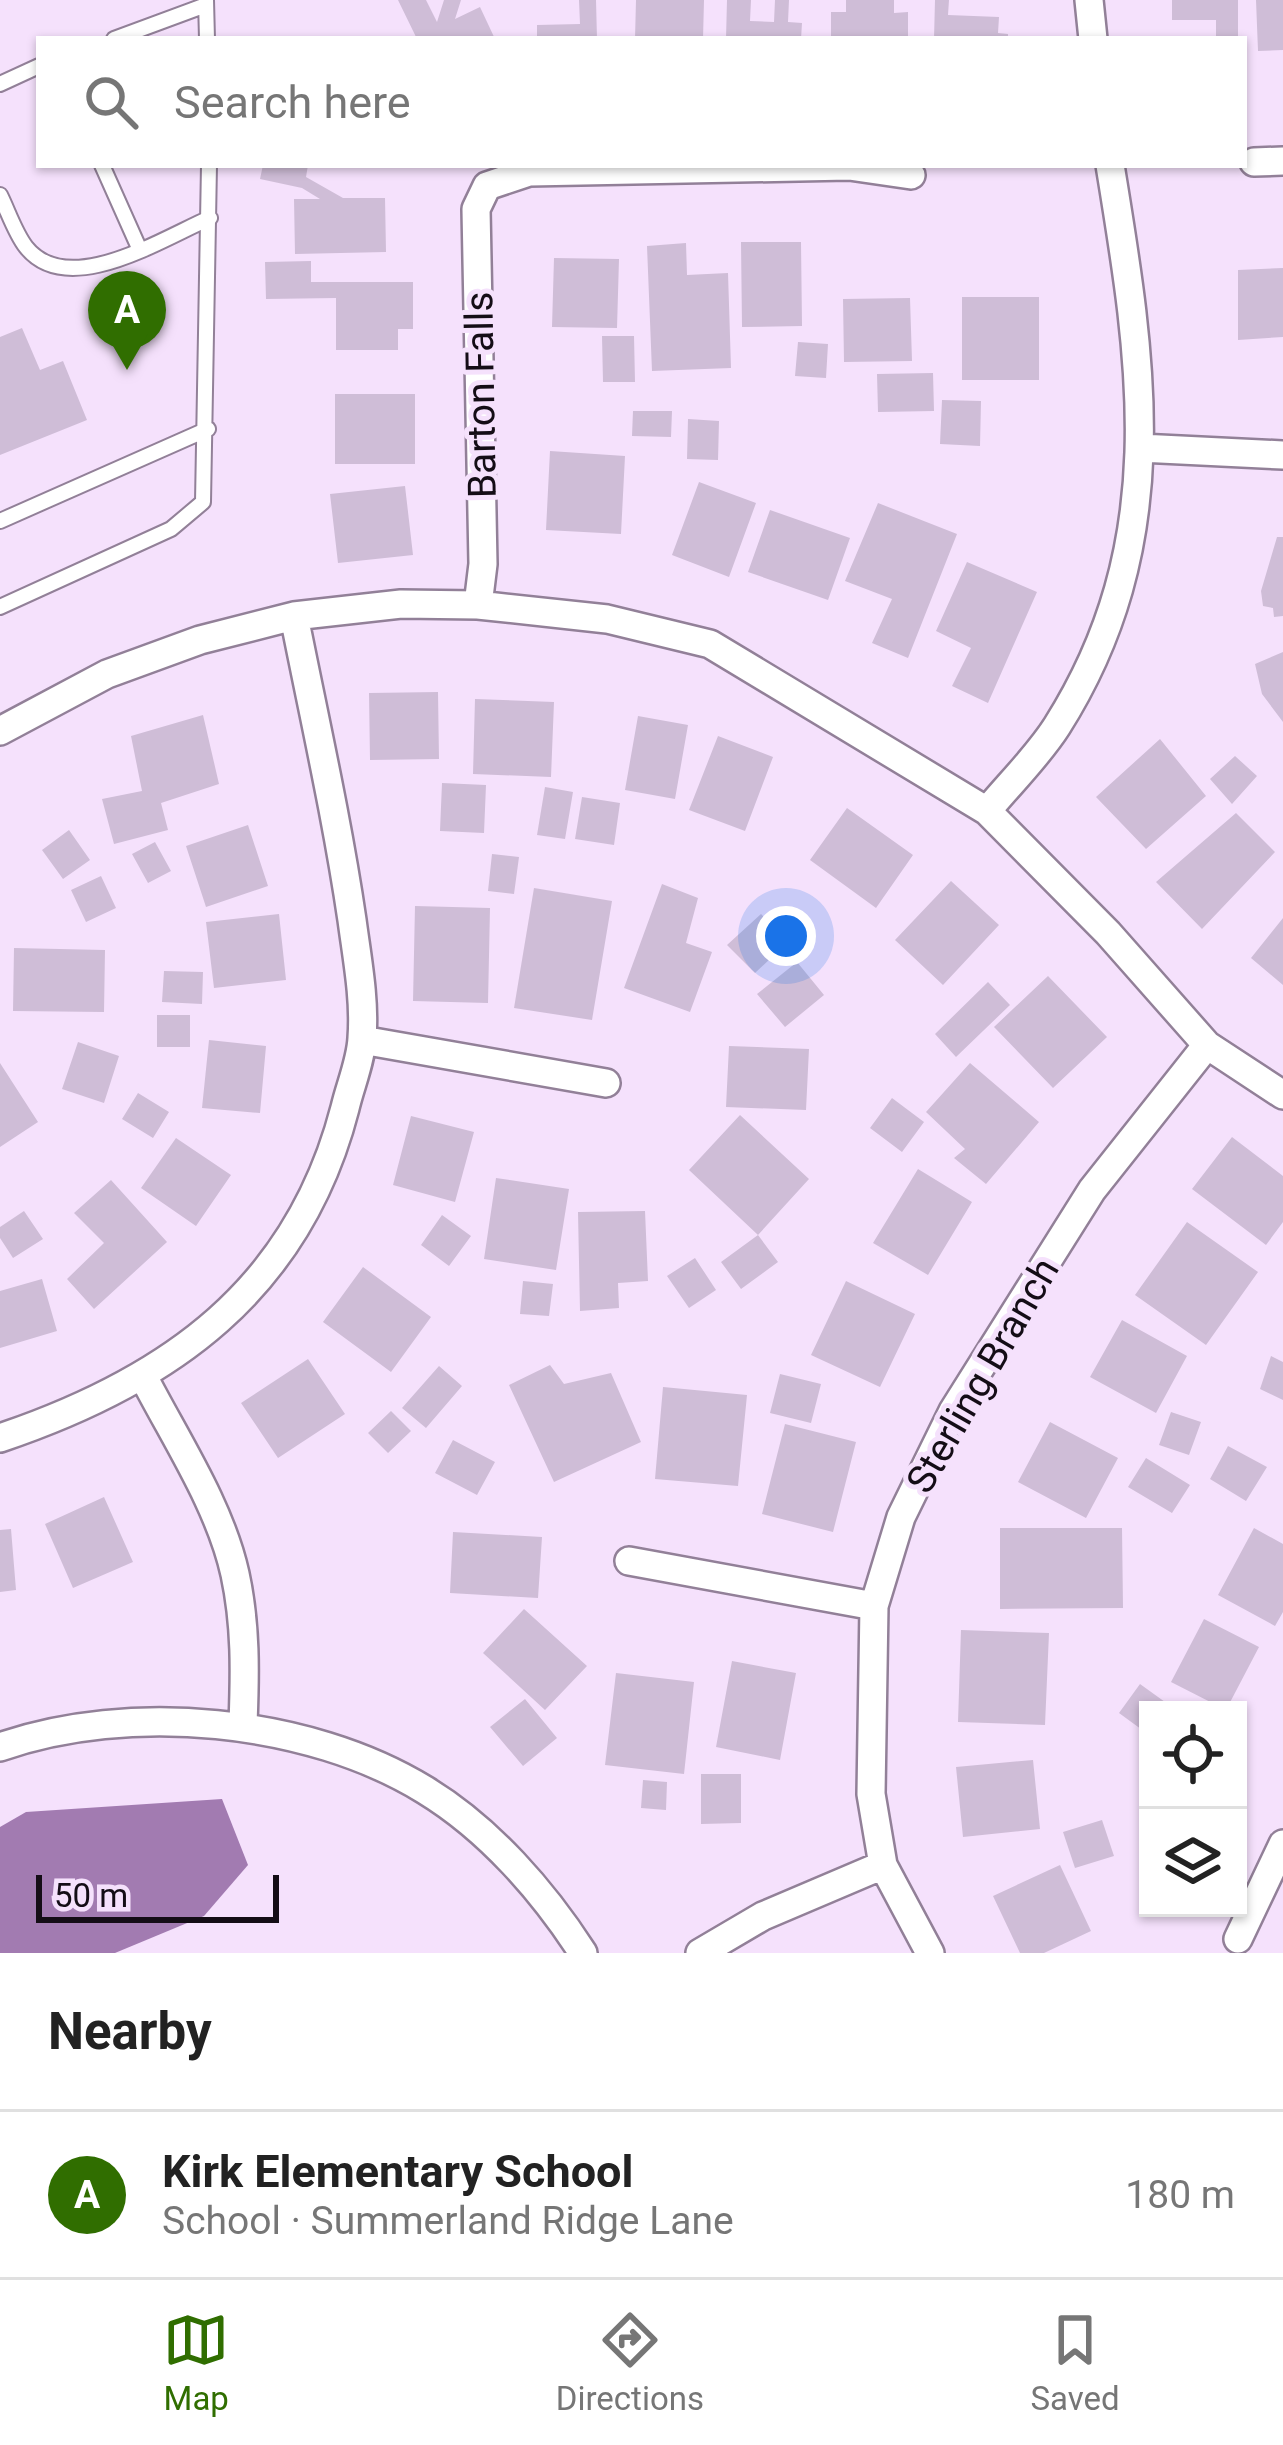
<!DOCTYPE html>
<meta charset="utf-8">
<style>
:root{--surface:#fff;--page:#f6f6f6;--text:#222;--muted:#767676;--line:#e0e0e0;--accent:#306e00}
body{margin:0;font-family:Roboto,sans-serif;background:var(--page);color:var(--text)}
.controls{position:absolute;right:36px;bottom:36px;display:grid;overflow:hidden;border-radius:0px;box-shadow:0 3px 9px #0004}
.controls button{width:108px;height:108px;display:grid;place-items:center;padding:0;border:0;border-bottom:3px solid var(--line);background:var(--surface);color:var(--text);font:60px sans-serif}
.scale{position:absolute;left:36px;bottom:30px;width:243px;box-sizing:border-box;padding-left:12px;border:6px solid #140d16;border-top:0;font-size:33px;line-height:42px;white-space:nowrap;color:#140d16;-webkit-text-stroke:9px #f5e1fc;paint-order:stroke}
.you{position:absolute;left:786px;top:936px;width:42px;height:42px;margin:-30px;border:9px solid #fff;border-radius:50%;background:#1a73e8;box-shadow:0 0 0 18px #1a73e833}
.badge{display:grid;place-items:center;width:78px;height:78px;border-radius:50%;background:var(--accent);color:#fff;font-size:39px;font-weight:700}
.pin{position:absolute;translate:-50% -99px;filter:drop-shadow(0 3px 6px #0008)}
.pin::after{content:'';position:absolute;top:63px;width:42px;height:36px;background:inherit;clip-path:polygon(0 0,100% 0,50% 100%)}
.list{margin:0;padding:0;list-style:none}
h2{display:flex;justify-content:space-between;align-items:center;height:156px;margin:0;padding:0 48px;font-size:51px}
h2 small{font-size:39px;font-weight:400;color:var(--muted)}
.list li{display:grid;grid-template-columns:78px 1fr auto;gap:36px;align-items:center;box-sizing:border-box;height:168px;padding:0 48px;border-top:3px solid var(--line)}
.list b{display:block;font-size:45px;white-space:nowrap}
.list p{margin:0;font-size:39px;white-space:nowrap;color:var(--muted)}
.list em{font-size:39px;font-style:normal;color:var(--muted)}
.icon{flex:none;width:66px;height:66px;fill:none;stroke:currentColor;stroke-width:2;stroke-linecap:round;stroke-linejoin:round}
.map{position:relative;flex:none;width:1283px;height:1953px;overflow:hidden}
.search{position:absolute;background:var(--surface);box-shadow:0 3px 9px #0004;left:36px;right:36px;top:36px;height:132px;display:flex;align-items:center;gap:30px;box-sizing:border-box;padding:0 42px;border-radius:0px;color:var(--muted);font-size:45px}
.sheet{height:324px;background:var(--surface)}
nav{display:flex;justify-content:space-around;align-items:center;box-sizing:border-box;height:168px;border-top:3px solid var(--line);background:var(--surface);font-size:33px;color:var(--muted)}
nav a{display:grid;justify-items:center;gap:6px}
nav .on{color:var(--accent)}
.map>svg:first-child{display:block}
.water{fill:#a27bb1}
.building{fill:#cfbdd7}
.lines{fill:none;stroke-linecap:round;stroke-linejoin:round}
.lane-casing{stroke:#928098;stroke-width:18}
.street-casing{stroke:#928098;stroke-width:32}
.lane{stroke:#fff;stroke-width:14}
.street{stroke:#fff;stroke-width:27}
.labels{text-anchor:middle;stroke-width:10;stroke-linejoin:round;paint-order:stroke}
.street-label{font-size:39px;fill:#140d16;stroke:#f5e1fc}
</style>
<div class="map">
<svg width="1283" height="1953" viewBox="0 0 1283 1953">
<rect width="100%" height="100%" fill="#f5e1fc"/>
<!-- water -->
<path class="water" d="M222,1799L248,1865L204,1916L115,1953H0V1827L26,1812Z"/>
<!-- building -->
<path class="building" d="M398,0H426L437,22L444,0H461L455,19L480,7L495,39H417Z
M579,0H596L597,39H537V25L580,24Z
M636,0H704L703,39H635Z
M727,0H751L750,21L774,22L775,0H789L788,22L802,23L801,39H726Z
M846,0H894V13L908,12V39H831V12H846Z
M935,0H949L948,15L999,17L998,33L1008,34V39H934Z
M1172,0H1238V39H1216V20H1172Z
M1256,0H1283V50L1258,51Z
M263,165H308L306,177L343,198H385L386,252L295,254L294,199H320L302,188L260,179Z
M741,242H801L802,326L742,327Z
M686,243L687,275L728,273L731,368L652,371L647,246Z
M554,258L619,259L617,328L552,327Z
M311,261V282H413V329H398V350H336V298L266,299L265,262Z
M1283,268V337L1238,340V270Z
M962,297H1039V380H962Z
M910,298L912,361L844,362L843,299Z
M22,328L40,370L63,361L87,420L0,455V337Z
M602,336H634L635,382H603Z
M798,342L828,344L826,378L795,376Z
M933,373L934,411L878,412L877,374Z
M335,394H415V464H335Z
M942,400L981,401L980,446L940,444Z
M633,411H672L671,437L632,436Z
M688,419L719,421L718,460L687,459Z
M550,451L625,456L621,534L546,530Z
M699,482L756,503L729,577L672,555Z
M405,486L413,555L338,563L330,494Z
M878,503L957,534L908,658L872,643L892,599L845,581Z
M770,510L850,538L828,600L748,572Z
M1277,537H1283V616L1274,617L1273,608L1263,606L1261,591Z
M967,562L1037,592L988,703L952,686L971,648L936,631Z
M1283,652V722L1262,694L1255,664Z
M438,692L439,759L370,760L369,693Z
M475,699L554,702L551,777L473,774Z
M203,715L219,784L161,803L168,830L114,844L102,799L142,791L131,736Z
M638,716L688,725L675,799L625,790Z
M718,736L773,757L745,831L689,810Z
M1160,739L1206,796L1146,849L1096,797Z
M1235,756L1257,776L1232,804L1210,779Z
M442,783L486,785L484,833L440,831Z
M545,787L573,792L565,839L537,835Z
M582,797L620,803L614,845L575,839Z
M847,808L913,855L876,908L810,860Z
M1236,813L1275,852L1202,929L1156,882Z
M248,825L268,886L206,907L186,846Z
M69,830L90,860L63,879L42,850Z
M155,842L171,871L148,883L132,854Z
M492,854L519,857L514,894L488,891Z
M101,876L116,908L86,922L71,890Z
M951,881L999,925L943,985L895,940Z
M662,884L698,898L686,943L712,952L690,1012L624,988Z
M534,888L612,901L592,1020L514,1008Z
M415,906L490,908L488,1003L413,1001Z
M279,914L286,980L214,988L206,922Z
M761,914L788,942L755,973L727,945Z
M1283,918V985L1251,958Z
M14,948L105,950L104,1012L13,1011Z
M797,962L824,995L785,1027L757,994Z
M164,971L203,972L202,1004L162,1002Z
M1048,976L1107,1037L1053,1088L994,1027Z
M988,982L1010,1005L956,1057L935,1034Z
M157,1015H190V1047H157Z
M209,1040L266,1046L260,1113L202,1108Z
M78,1042L119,1056L104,1103L62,1089Z
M729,1046L809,1049L806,1110L726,1107Z
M0,1063L38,1122L0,1147Z
M970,1063L1039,1122L986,1184L954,1158L965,1149L926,1112Z
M138,1093L169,1112L153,1138L122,1119Z
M892,1098L924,1122L902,1152L870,1128Z
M740,1115L809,1179L758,1235L689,1170Z
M411,1116L474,1132L455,1202L393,1185Z
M1232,1137L1283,1176V1222L1266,1245L1192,1189Z
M176,1138L231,1175L196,1226L141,1188Z
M918,1169L972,1202L928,1275L873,1243Z
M496,1178L569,1189L556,1270L484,1259Z
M111,1180L167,1242L94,1309L67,1279L104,1243L74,1213Z
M24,1211L43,1239L13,1258L0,1238V1227Z
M645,1211L648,1281L618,1283L619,1308L580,1311L578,1212Z
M442,1215L471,1236L449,1266L421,1245Z
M1187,1222L1258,1272L1206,1345L1135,1295Z
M758,1235L778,1262L741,1289L721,1262Z
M695,1258L716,1290L689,1308L667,1276Z
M363,1267L431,1317L391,1372L323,1322Z
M42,1279L57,1331L0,1348V1291Z
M523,1281L553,1284L549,1316L520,1314Z
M846,1281L915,1314L880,1387L811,1355Z
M1122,1320L1187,1356L1156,1413L1090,1377Z
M1271,1356L1283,1362V1400L1260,1389Z
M308,1359L345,1414L278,1458L241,1403Z
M550,1365L564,1384L611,1373L641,1442L554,1482L509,1385Z
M439,1366L462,1386L426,1428L402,1408Z
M780,1374L821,1384L811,1423L770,1413Z
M663,1387L747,1395L738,1486L655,1479Z
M391,1411L411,1431L388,1453L368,1433Z
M1171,1412L1201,1422L1189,1455L1159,1445Z
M1050,1422L1118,1458L1086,1518L1018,1482Z
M785,1424L856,1442L833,1532L762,1514Z
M453,1440L495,1462L477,1495L435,1473Z
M1228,1446L1267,1467L1246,1501L1210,1479Z
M1146,1458L1190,1485L1172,1513L1128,1487Z
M104,1497L133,1562L73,1588L45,1524Z
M1000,1528H1122L1123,1608L1000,1609Z
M1254,1528L1283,1544V1612L1275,1626L1218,1595Z
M11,1529L16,1590L0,1592V1530Z
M453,1532L542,1537L538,1598L450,1593Z
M524,1609L587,1666L545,1710L483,1653Z
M1204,1619L1259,1647L1226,1710L1171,1682Z
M961,1630L1049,1633L1045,1725L958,1722Z
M732,1661L796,1673L780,1760L716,1747Z
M616,1673L694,1682L684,1774L605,1765Z
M1140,1684L1165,1702L1160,1710H1148L1145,1732L1119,1713Z
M525,1699L557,1738L523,1766L490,1727Z
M1033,1760L1040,1829L963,1837L956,1767Z
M701,1774H741V1823L701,1824Z
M643,1780L667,1782L666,1810L641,1808Z
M1102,1820L1114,1856L1075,1868L1063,1832Z
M1060,1865L1091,1931L1044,1953H1020L993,1896Z"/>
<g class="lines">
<defs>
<path id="lane" d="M206,0L207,39
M114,39L206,5
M0,84L39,66
M102,165L139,248
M0,195C8,211 15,233 26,247C68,300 163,238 210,218
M0,521L208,429
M0,607L171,529L203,502L209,165"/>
<path id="street" d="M1089,0L1093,39
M1254,162L1283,161
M1140,448L1283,455
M478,605L483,564L476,209L487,186L529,172L849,166L911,175
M0,731L107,674L200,640L294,616L401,604L478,605L607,619L710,644L987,811L1108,933L1207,1045L1283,1095
M987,811C1010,783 1038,756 1057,726C1172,544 1143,365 1110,165
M362,1040L606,1083
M144,1378C176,1440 220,1506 235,1574C246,1625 245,1673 243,1724
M0,1438C169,1381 298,1290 345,1108C350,1086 361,1061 362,1038C365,999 357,958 352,920C337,818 314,717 294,616
M629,1561L874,1606
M0,1747C128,1702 308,1718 425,1790C489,1829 543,1891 583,1953
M1238,1939L1283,1844
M700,1953L763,1916L883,1865
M930,1953L883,1865L871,1794L874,1606L901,1517L953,1411L1092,1190L1207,1045"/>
</defs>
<!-- lane casing -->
<use href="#lane" class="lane-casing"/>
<!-- street casing -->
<use href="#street" class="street-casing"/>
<!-- lane -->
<use href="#lane" class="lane"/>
<!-- street -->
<use href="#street" class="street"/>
</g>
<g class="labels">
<!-- street labels -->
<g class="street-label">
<text transform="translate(480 395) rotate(-91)" y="14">Barton Falls</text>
<text transform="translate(982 1375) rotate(-60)" y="14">Sterling Branch</text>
</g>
</g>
</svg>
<div class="controls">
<button><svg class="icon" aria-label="locate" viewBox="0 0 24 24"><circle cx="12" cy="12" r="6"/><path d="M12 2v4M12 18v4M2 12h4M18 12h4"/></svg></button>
<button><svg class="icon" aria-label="layers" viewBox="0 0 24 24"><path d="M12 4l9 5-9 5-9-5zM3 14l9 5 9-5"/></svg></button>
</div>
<div class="scale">50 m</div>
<div class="you"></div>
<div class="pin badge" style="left:127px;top:370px">A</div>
<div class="search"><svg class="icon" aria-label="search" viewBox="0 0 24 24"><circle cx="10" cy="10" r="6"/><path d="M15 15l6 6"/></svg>Search here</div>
</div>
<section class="sheet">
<h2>Nearby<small></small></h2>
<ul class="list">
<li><span class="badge">A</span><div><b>Kirk Elementary School</b><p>School · Summerland Ridge Lane</p></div><em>180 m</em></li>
</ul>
</section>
<nav>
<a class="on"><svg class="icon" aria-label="map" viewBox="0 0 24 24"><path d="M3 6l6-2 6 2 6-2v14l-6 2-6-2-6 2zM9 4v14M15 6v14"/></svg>Map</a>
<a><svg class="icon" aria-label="directions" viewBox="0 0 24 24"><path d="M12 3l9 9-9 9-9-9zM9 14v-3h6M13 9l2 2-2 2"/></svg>Directions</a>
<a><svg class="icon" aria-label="saved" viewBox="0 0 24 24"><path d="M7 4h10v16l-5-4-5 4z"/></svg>Saved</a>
</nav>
